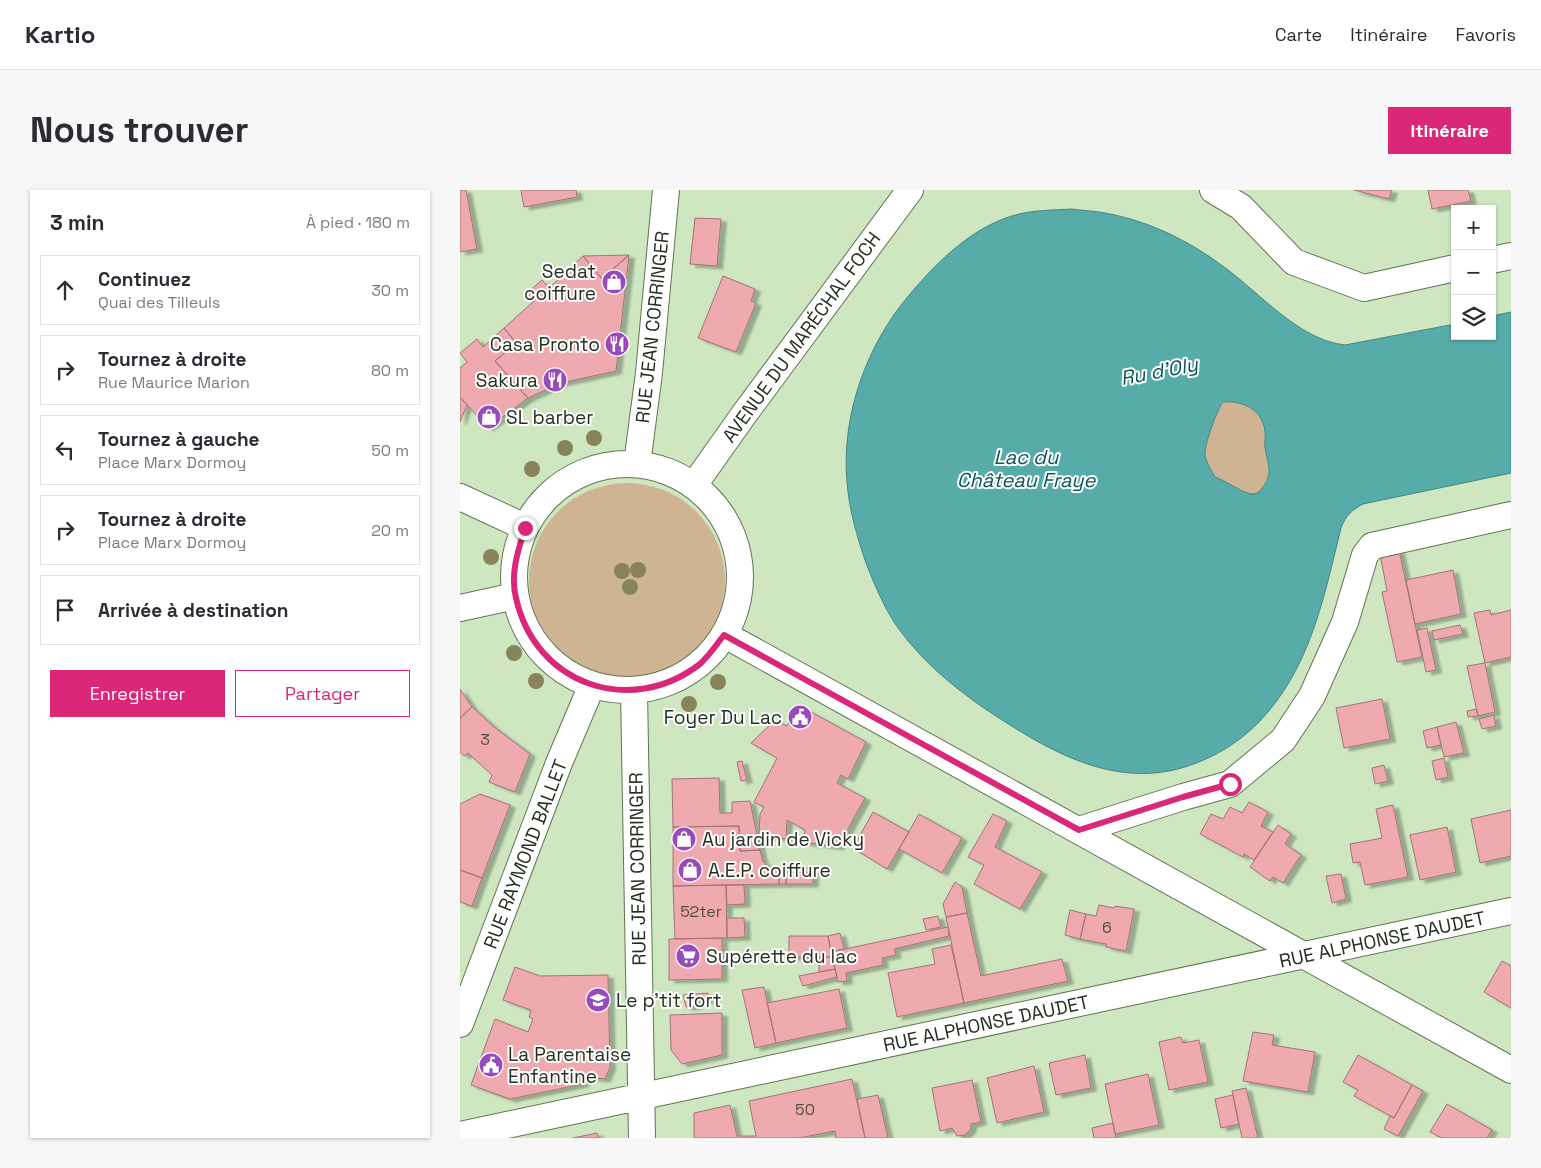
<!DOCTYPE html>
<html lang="fr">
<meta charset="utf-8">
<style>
:root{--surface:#fff;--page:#f7f7f7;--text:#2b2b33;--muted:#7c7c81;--line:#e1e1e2;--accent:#db2777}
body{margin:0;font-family:"Space Grotesk",sans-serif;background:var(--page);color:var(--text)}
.controls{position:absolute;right:15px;top:15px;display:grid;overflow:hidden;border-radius:0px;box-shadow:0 1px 4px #0004}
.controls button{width:45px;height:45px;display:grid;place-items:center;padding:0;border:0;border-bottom:1px solid var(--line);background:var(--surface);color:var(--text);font:25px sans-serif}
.stop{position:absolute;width:15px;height:15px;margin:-11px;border:4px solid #db2777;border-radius:50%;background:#fff}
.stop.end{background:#db2777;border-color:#fff;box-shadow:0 1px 5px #0008}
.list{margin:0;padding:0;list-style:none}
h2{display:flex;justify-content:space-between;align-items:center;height:65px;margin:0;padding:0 20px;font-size:21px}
h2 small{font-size:16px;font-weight:400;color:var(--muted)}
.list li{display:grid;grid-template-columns:32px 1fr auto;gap:15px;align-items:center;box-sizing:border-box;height:70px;margin:0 10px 10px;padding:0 10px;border:1px solid var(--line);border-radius:0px}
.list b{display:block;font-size:19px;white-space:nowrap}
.list p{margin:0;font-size:16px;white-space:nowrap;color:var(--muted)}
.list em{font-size:16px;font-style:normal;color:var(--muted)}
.actions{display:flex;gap:10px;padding:15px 20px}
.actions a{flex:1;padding:11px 0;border:1px solid var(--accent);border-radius:0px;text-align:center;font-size:18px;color:var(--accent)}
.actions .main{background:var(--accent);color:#fff}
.icon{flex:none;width:28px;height:28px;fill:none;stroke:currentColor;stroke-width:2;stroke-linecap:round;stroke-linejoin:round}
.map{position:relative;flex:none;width:1051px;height:948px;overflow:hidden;border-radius:0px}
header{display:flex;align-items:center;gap:30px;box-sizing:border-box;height:70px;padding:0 25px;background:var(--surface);border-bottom:1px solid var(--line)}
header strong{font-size:24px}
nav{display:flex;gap:28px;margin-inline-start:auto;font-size:18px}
.intro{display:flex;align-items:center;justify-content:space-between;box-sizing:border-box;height:120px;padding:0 30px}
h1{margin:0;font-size:35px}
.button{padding:12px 22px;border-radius:0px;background:var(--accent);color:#fff;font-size:18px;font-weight:700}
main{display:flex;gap:30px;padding:0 30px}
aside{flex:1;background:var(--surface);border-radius:0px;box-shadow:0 1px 4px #0004}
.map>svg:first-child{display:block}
.green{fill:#ceb492}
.water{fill:#57aba9;stroke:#488680;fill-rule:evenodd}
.building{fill:#efaaaf;stroke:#a27477;filter:url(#shadow)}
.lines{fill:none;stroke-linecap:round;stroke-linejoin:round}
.minor-casing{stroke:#607552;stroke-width:28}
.minor{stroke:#fff;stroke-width:26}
.tree{fill:#87845b}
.route{stroke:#db2777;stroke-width:6}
.labels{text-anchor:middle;stroke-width:4;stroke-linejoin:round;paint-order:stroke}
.number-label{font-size:16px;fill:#584e44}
.poi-label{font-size:19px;fill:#252f20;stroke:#fff;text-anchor:start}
.street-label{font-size:19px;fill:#252f20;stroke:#fff}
.water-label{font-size:20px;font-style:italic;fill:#0a5655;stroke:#fff}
</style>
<header>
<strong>Kartio</strong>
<nav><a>Carte</a><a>Itinéraire</a><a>Favoris</a></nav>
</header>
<div class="intro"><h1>Nous trouver</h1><a class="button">Itinéraire</a></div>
<main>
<aside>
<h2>3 min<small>À pied · 180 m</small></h2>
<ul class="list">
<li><svg class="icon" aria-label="ahead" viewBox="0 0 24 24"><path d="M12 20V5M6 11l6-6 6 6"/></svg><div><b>Continuez</b><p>Quai des Tilleuls</p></div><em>30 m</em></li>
<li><svg class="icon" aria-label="right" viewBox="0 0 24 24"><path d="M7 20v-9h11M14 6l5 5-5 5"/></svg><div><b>Tournez à droite</b><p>Rue Maurice Marion</p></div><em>80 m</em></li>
<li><svg class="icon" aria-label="left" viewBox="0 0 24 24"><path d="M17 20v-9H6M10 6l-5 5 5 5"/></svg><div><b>Tournez à gauche</b><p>Place Marx Dormoy</p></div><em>50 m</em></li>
<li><svg class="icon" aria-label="right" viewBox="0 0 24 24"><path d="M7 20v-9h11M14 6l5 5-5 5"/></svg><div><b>Tournez à droite</b><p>Place Marx Dormoy</p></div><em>20 m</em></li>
<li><svg class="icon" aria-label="arrive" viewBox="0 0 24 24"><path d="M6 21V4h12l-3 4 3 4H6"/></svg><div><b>Arrivée à destination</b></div></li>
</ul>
<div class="actions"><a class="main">Enregistrer</a><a>Partager</a></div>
</aside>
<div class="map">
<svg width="1051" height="948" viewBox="0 0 1051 948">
<defs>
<filter id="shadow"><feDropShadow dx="5.5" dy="3" stdDeviation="1" flood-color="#0004"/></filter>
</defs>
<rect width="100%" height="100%" fill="#cee7c0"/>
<!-- green -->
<path class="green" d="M764,212C768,212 774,211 779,212C792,215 804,229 805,242C806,247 804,252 805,257C807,272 813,281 805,294C802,299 799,303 794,304C785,305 765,290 755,287C752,281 746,273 745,265C744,255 757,220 764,212Z
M69 391a98 98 0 1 1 196 0a98 98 0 1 1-196 0Z"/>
<!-- water -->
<path class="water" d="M612,19C625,21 638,21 650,24C691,32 731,52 764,77C800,103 839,150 885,155L995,134V146H1032V126L1051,122V283L903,314C892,320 886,325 881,338C864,407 850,480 798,533C778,553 755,567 728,576C659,599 596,565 539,528C500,503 460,471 434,432C422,413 414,393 406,373C397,346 389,320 387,292C381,225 407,154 450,104C479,70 514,35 559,24C576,20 595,20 612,19ZM763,212C783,210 803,220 805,242C806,247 804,252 805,257C807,272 813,281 805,294C802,299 799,303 794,304C785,305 765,290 755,287C752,281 746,273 745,265C744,255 757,220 763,212Z"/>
<!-- building -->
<path class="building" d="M0,0H6L17,59L0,62Z
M61,0H116L117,7L64,17Z
M894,0H932L929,9Z
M968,0H1008L1011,11L972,19Z
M235,28L261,29L257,76L230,74Z
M169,65L156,181L101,193L68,208L35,171L56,153L44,138L74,111L67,103L82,90L89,98L123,66L142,89Z
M169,65L142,89L123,66Z
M263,86L295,99L291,111L296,113L276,162L238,148Z
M44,138L56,153L35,171L68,208L28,238L0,207V178L7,172L0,163L17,149L23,157Z
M0,207L7,215L0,232Z
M939,360L962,467L937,472L922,402L927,401L920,364Z
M993,380L1001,424L955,434L946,390Z
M1030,420L1031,425L1051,420V467L1025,473L1014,423Z
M1000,435L1003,444L974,450L972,441Z
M967,438L976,480L966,482L957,440Z
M1025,473L1035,522L1018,526L1007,476Z
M0,499L12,517L0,528Z
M922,509L930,549L884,558L876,518Z
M338,515L406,552L388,589L381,585L377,593L405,608L378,657L343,652L345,640L327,630L326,649L299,645L300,624L304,617L294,612L317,568L291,553L315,530L327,536Z
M12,517L34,537L70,564L55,602L29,592L32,585L8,563L4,566L0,562V528Z
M1016,519L1018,526L1008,527L1007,521Z
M1034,525L1036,536L1022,539L1019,529Z
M996,532L1004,563L984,567L977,537Z
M977,537L981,555L967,558L963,541Z
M984,568L988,587L976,590L972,571Z
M282,571L287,590L281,591L277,572Z
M924,575L928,591L915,594L912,578Z
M259,588L260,623H272V612L290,611L300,660L280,661L279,636L213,637L212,589Z
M20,604L50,615L22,688L0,680V614Z
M789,612L808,622L801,636L813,642L794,670L784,664L783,667L740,644L751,624L763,629L770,617L782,623Z
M933,615L948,687L905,695L900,672L893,673L890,654L922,648L916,619Z
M1051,620V666L1020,673L1011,629Z
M413,622L449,642L427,679L393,658Z
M459,624L502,648L482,683L439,659Z
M533,624L547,631L535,657L582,682L560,719L514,694L524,675L508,667Z
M818,635L831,644L825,654L841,665L823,693L813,687L810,691L790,677Z
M279,636L280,661L300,660L303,672H305L306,679L319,678V694L213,696V637Z
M987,637L996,682L960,690L950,645Z
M319,678H352L353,683L326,682V694H319Z
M0,680L22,688L12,716L0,712Z
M326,682L353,683V694H326Z
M881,684L886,709L872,713L866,686Z
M495,692L502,697L507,723L486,727L483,714Z
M266,695H284L285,714L267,715Z
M266,695L267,748L215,749L213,696Z
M639,715L654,718L655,716L674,719L666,761L646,757V754L620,749L626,724L636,726Z
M610,720L626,724L620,749L605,745Z
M507,723L521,786L602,769L608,791L504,813L486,727Z
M478,726L481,737L466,740L463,729Z
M267,728H284L285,747L267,748Z
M488,737L489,746L434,759L436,765L422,768L423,775L386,783L387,791L378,792L371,762Z
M380,743L384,759L371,762L368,746Z
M329,746H368L372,767H329Z
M262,748V789L209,790V749Z
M491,755L504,813L437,827L428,783L475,774L472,759Z
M359,767H372L375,779L359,782Z
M1042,771L1051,776V818L1024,802Z
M55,777L80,786L148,785L150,877L145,889L125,887L123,894L50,909L11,895L35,829L68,842L73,829L69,827L71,820L43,810Z
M375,779L377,787L343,796L339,786Z
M304,797L316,853L295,858L282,800Z
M379,799L387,838L316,853L307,813Z
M248,803V810L236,811L237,816L226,817L223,805Z
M262,823V865L222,874L211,860L210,825Z
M793,842L814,845L812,855L855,862L848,902L783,891Z
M721,847L723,853L739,850L748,892L709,900L699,852Z
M625,865L631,898L596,905L589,873Z
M898,865L952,895L934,928L894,906L898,900L883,892Z
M574,876L584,922L537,933L527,888Z
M688,884L699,935L655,944L645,894Z
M392,889L405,948H376L375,941L339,948H234V923L270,915L277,946H296L289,911Z
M512,890L521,932L511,934V939L505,945L497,946L492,938L480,941L472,898Z
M952,895L963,901L938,946L924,939L930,926L934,928Z
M786,898L798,948H782L772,901Z
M418,905L428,948H405L397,909Z
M773,905L779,934L761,938L755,909Z
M987,914L1032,940L1027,948H982L970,942Z
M653,933L656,948H634L632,938Z
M137,943L139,948H113Z"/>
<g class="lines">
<defs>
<path id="minor" d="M753,0L781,17L834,72L904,98L995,78
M1032,70L1051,66
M177,274L189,183L206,0
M54 387a113 113 0 1 1 226 0a113 113 0 1 1-226 0Z
M234,295L285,223L450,0
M0,307L65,337
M0,418L55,406
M265,445L1051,880
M174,501L182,948
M619,640L723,607L770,594L823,550L852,506L885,432L905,365L912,356L1051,325
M0,834L99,573L132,495
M0,945L1051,721"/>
</defs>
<!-- minor casing -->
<use href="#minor" class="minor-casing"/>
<!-- minor -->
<use href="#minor" class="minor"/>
</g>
<!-- trees -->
<g class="tree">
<circle cx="134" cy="248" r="8"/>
<circle cx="105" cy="258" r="8"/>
<circle cx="72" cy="279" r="8"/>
<circle cx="31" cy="367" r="8"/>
<circle cx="178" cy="380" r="8"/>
<circle cx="162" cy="381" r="8"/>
<circle cx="170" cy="397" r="8"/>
<circle cx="54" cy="463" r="8"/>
<circle cx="76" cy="491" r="8"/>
<circle cx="258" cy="492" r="8"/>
<circle cx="229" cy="514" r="8"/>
</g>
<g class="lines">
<!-- route -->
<path class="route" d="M65,338C58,360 50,384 56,408C75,494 170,528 240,474C249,466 257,454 264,445L619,640L723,607L770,594"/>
</g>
<!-- icons -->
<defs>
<symbol id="shop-disc" viewBox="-11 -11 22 22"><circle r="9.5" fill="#984abb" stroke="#fff"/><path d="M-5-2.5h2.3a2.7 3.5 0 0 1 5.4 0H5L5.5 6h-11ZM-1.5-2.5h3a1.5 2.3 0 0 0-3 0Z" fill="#fff"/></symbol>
<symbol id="restaurant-disc" viewBox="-11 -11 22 22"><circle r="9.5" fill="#984abb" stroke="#fff"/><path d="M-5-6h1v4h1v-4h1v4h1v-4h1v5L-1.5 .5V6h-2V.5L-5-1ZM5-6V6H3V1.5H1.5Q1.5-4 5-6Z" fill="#fff"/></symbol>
<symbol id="civic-disc" viewBox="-11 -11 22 22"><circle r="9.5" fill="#984abb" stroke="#fff"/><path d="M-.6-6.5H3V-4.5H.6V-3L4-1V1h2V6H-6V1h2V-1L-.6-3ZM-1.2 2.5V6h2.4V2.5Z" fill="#fff"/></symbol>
<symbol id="supermarket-disc" viewBox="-11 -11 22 22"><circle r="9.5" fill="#984abb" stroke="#fff"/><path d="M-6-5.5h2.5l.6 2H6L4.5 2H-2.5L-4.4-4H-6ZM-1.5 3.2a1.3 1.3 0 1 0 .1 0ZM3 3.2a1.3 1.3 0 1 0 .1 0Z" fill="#fff"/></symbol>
<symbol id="school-disc" viewBox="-11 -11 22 22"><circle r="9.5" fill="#984abb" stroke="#fff"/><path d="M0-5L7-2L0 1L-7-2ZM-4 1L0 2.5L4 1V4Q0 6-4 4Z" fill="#fff"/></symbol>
</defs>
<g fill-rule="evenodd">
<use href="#shop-disc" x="140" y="78" width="28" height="28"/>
<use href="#restaurant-disc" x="143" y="140" width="28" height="28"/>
<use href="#restaurant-disc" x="81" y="176" width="28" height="28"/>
<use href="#shop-disc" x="15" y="213" width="28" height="28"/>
<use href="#civic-disc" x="326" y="513" width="28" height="28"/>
<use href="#shop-disc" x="210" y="635" width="28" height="28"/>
<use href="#shop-disc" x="216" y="666" width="28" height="28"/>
<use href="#supermarket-disc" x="214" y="752" width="28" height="28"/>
<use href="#school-disc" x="124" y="796" width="28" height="28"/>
<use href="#civic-disc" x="17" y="861" width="28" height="28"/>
</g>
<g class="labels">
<!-- number labels -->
<g class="number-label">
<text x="25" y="555">3</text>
<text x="241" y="727">52ter</text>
<text x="647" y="743">6</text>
<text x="345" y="925">50</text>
</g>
<!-- poi labels -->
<g class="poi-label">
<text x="136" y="88" text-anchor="end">Sedat<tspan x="136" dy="22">coiffure</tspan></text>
<text x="140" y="161" text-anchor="end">Casa Pronto</text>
<text x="78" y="197" text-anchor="end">Sakura</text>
<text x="46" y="234">SL barber</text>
<text x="322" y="534" text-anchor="end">Foyer Du Lac</text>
<text x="242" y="656">Au jardin de Vicky</text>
<text x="248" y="687">A.E.P. coiffure</text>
<text x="246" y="773">Supérette du lac</text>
<text x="156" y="817">Le p'tit fort</text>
<text x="48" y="871">La Parentaise<tspan x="48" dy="22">Enfantine</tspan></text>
</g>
<!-- street labels -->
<g class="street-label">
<text transform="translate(192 137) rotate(-84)" y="7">RUE JEAN CORRINGER</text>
<text transform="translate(341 147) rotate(-54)" y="7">AVENUE DU MARÉCHAL FOCH</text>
<text transform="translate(65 664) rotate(-69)" y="7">RUE RAYMOND BALLET</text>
<text transform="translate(177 679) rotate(-91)" y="7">RUE JEAN CORRINGER</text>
<text transform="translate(922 749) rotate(-12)" y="7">RUE ALPHONSE DAUDET</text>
<text transform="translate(526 833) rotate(-12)" y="7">RUE ALPHONSE DAUDET</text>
</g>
<!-- water labels -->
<g class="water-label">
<text transform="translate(699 181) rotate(-11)" y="7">Ru d'Oly</text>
<text x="566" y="274">Lac du<tspan x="566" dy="23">Château Fraye</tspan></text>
</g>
</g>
</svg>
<div class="controls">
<button>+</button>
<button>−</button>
<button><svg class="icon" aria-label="layers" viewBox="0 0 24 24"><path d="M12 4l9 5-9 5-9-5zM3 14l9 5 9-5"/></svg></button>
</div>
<div class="stop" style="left:770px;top:594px"></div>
<div class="stop end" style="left:65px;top:338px"></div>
</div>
</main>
